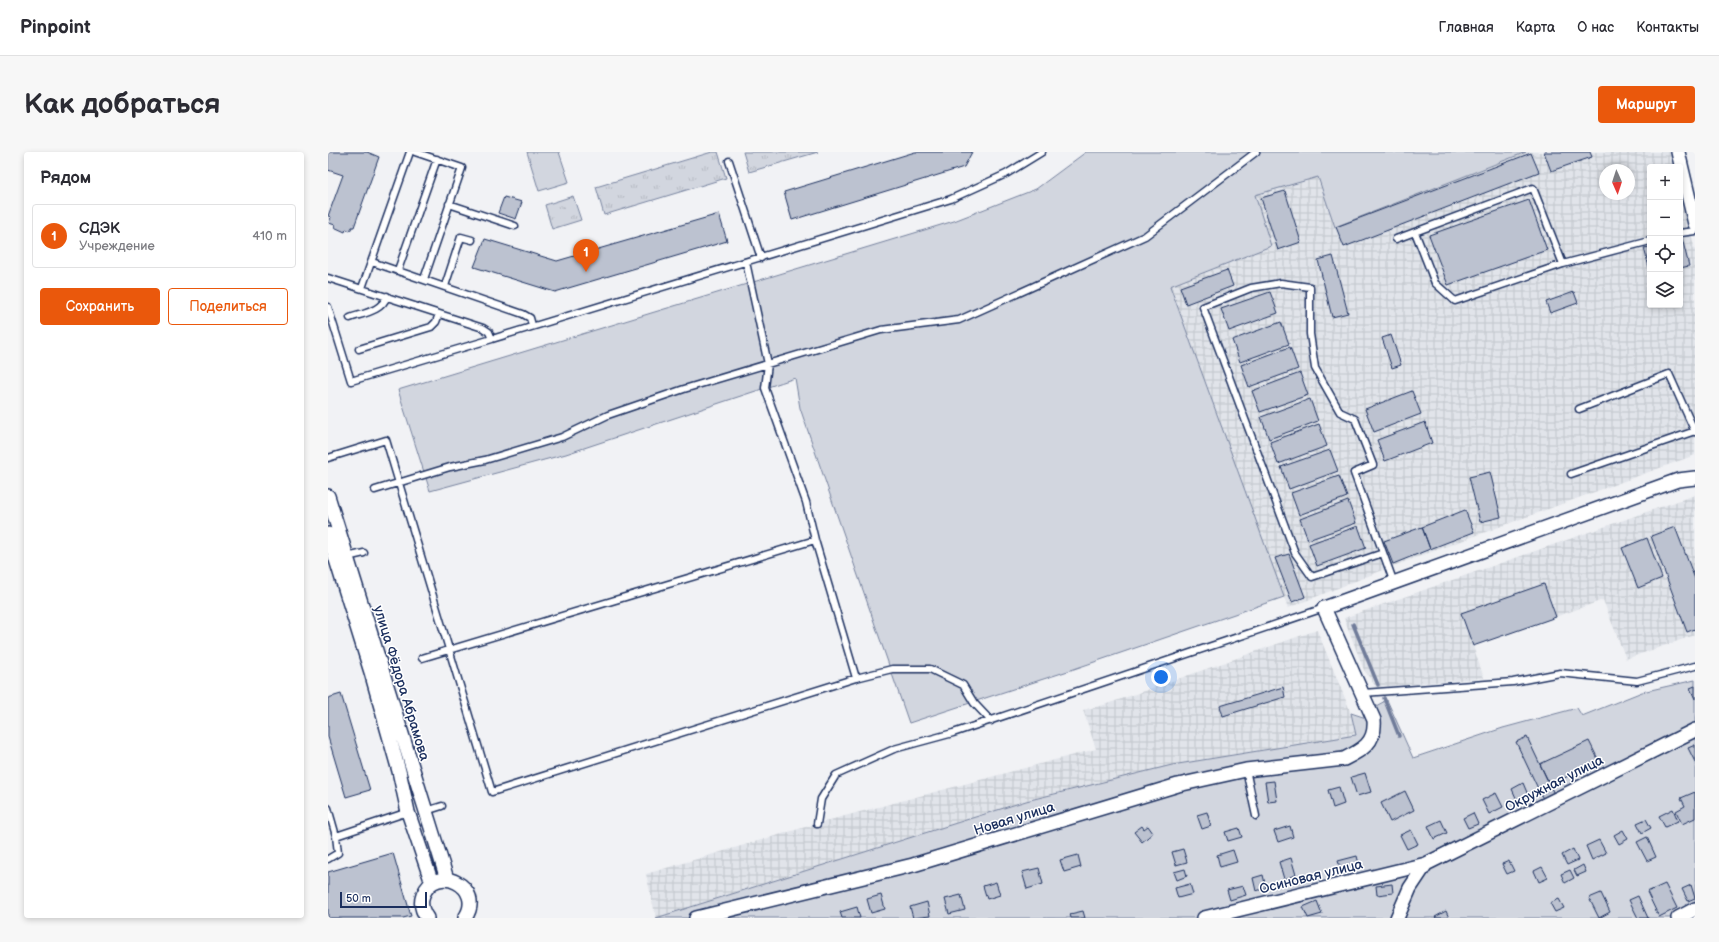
<!DOCTYPE html>
<html lang="ru">
<meta charset="utf-8">
<style>
:root{--surface:#fff;--page:#f7f7f7;--text:#2b2b33;--muted:#7c7c81;--line:#e1e1e2;--accent:#ea580c}
body{margin:0;font-family:"Balsamiq Sans",sans-serif;background:var(--page);color:var(--text)}
.controls{position:absolute;right:12px;top:12px;display:grid;overflow:hidden;border-radius:4px;box-shadow:0 2px 6px #0003}
.controls button{width:36px;height:36px;display:grid;place-items:center;padding:0;border:0;border-bottom:1px solid var(--line);background:var(--surface);color:var(--text);font:20px sans-serif}
.compass{position:absolute;left:1271px;top:12px;width:36px;height:36px;border-radius:50%;background:var(--surface);box-shadow:0 2px 6px #0003;rotate:177deg}
.scale{position:absolute;left:12px;bottom:10px;width:87px;box-sizing:border-box;padding-left:4px;border:2px solid #1b2f5e;border-top:0;font-size:11px;line-height:14px;white-space:nowrap;color:#1b2f5e;-webkit-text-stroke:3px #fff;paint-order:stroke}
.you{position:absolute;left:833px;top:525px;width:14px;height:14px;margin:-10px;border:3px solid #fff;border-radius:50%;background:#1a73e8;box-shadow:0 0 0 6px #1a73e833}
.badge{display:grid;place-items:center;width:26px;height:26px;border-radius:50%;background:var(--accent);color:#fff;font-size:13px;font-weight:700}
.pin{position:absolute;translate:-50% -33px;filter:drop-shadow(0 1px 2px #0008)}
.pin::after{content:'';position:absolute;top:21px;width:14px;height:12px;background:inherit;clip-path:polygon(0 0,100% 0,50% 100%)}
.list{margin:0;padding:0;list-style:none}
h2{display:flex;justify-content:space-between;align-items:center;height:52px;margin:0;padding:0 16px;font-size:17px}
h2 small{font-size:13px;font-weight:400;color:var(--muted)}
.list li{display:grid;grid-template-columns:26px 1fr auto;gap:12px;align-items:center;box-sizing:border-box;height:64px;margin:0 8px 8px;padding:0 8px;border:1px solid var(--line);border-radius:4px}
.list b{display:block;font-size:15px;white-space:nowrap}
.list p{margin:0;font-size:13px;white-space:nowrap;color:var(--muted)}
.list em{font-size:13px;font-style:normal;color:var(--muted)}
.actions{display:flex;gap:8px;padding:12px 16px}
.actions a{flex:1;padding:9px 0;border:1px solid var(--accent);border-radius:4px;text-align:center;font-size:14px;color:var(--accent)}
.actions .main{background:var(--accent);color:#fff}
.icon{flex:none;width:22px;height:22px;fill:none;stroke:currentColor;stroke-width:2;stroke-linecap:round;stroke-linejoin:round}
.map{position:relative;flex:none;width:1367px;height:766px;overflow:hidden;border-radius:4px}
header{display:flex;align-items:center;gap:24px;box-sizing:border-box;height:56px;padding:0 20px;background:var(--surface);border-bottom:1px solid var(--line)}
header strong{font-size:19px}
nav{display:flex;gap:22px;margin-inline-start:auto;font-size:14px}
.intro{display:flex;align-items:center;justify-content:space-between;box-sizing:border-box;height:96px;padding:0 24px}
h1{margin:0;font-size:28px}
.button{padding:10px 18px;border-radius:4px;background:var(--accent);color:#fff;font-size:14px;font-weight:700}
main{display:flex;gap:24px;padding:0 24px}
aside{flex:1;background:var(--surface);border-radius:4px;box-shadow:0 2px 6px #0003}
.map>svg:first-child{display:block}
.industrial{fill:url(#industrial-grid);fill-rule:evenodd}
.green{fill:#d2d6df;stroke:#76829e}
.park{fill:url(#park-tufts);stroke:#76829e}
.lines{fill:none;stroke-linecap:round;stroke-linejoin:round}
.stream{stroke:#707c9a;stroke-width:3.5}
.building{fill:#bcc2d0;stroke:#1b2f5e}
.service-casing{stroke:#1b2f5e;stroke-width:9}
.minor-casing{stroke:#1b2f5e;stroke-width:16}
.service{stroke:#fff;stroke-width:6}
.minor{stroke:#fff;stroke-width:13}
.labels{text-anchor:middle;stroke-width:3;stroke-linejoin:round;paint-order:stroke}
.street-label{font-size:14px;fill:#1b2f5e;stroke:#fff}
</style>
<header>
<strong>Pinpoint</strong>
<nav><a>Главная</a><a>Карта</a><a>О нас</a><a>Контакты</a></nav>
</header>
<div class="intro"><h1>Как добраться</h1><a class="button">Маршрут</a></div>
<main>
<aside>
<h2>Рядом<small></small></h2>
<ul class="list">
<li><span class="badge">1</span><div><b>СДЭК</b><p>Учреждение</p></div><em>410 m</em></li>
</ul>
<div class="actions"><a class="main">Сохранить</a><a>Поделиться</a></div>
</aside>
<div class="map">
<svg width="1367" height="766" viewBox="0 0 1367 766">
<defs>
<pattern id="industrial-grid" width="8" height="8" patternUnits="userSpaceOnUse"><rect width="8" height="8" fill="#e1e4ea"/><path d="M0 4h8M4 0v8" fill="none" stroke="#c0c4cb"/></pattern>
<pattern id="park-tufts" width="24" height="20" patternUnits="userSpaceOnUse"><rect width="24" height="20" fill="#d2d6df"/><path d="M3 7l-1-3M5 7V3M7 7l1-3M15 17l-1-3M17 17v-4M19 17l1-3" fill="none" stroke="#b4b8c2"/></pattern>
</defs>
<rect width="100%" height="100%" fill="#f1f2f5"/>
<filter id="ink" filterUnits="userSpaceOnUse"><feTurbulence type="fractalNoise" baseFrequency=".025" numOctaves="2"/><feDisplacementMap in="SourceGraphic" scale="8" xChannelSelector="R" yChannelSelector="G"/><feConvolveMatrix kernelMatrix="1 2 1 2 8 2 1 2 1" color-interpolation-filters="sRGB"/></filter>
<g filter="url(#ink)">
<!-- industrial -->
<path class="industrial" d="M1198,0H1344L1347,15H1322V153H1352V36L1367,98V303L1060,416L960,456L842,134L943,94L926,44L990,25L1007,75ZM1277,18H1301V42H1277Z
M1367,343V483L1298,507L1275,448L1145,494L1156,526L1048,535L1036,518L1016,466Z
M989,478L1021,556L1029,583L844,613L698,649L328,766L318,722L498,669L768,597L755,558L776,553Z"/>
<!-- green -->
<path class="green" d="M199,0H231L241,30L211,39Z
M758,0H1198L1007,75L990,25L927,43L943,94L842,134L956,445L743,518L581,571L472,256L467,226L238,302L102,339L70,238L626,69L708,37Z
M1367,528V766H328L698,649L844,613L1028,583L1023,561L1050,570L1048,554L1059,548L1085,606L1175,576L1249,556L1254,564L1314,540Z"/>
<!-- park -->
<path class="park" d="M384,0H390L398,26L276,63L268,35Z
M415,0H490L421,20Z
M245,44L253,68L224,77L217,53Z"/>
<g class="lines">
<!-- stream -->
<path class="stream" d="M1025,472L1050,533
M1056,546L1071,584"/>
</g>
<!-- building -->
<path class="building" d="M0,0H39L51,5L26,75H24L22,79L18,77L17,80L6,75L7,73L1,71L3,65L0,64L15,23L0,18Z
M587,0H644L636,15L464,68L456,40Z
M1216,0H1262L1264,5L1223,19Z
M1203,1L1211,20L1016,95L1008,75Z
M957,39L973,90L950,98L933,46Z
M176,45L194,50L188,67L170,61Z
M1201,48L1219,98L1120,133L1101,83Z
M391,62L399,89L227,140L146,115L157,87L229,109Z
M1352,86H1354L1361,114L1352,116Z
M1322,95V119L1316,96Z
M1005,104L1020,161L1004,165L990,108Z
M899,118L905,134L858,152L852,135Z
M942,140L950,161L901,179L893,157Z
M1246,140L1250,151L1222,161L1218,150Z
M953,170L961,192L912,210L904,188Z
M1063,183L1073,213L1064,216L1054,186Z
M962,195L970,217L921,235L913,213Z
M972,221L980,243L932,260L924,239Z
M1084,239L1093,262L1046,280L1037,257Z
M982,247L990,269L941,287L933,265Z
M1097,270L1104,291L1057,309L1049,288Z
M991,272L999,294L950,312L942,290Z
M1002,298L1010,319L961,337L953,315Z
M1162,320L1173,365L1152,370L1141,325Z
M1011,324L1019,345L971,363L963,341Z
M1020,349L1028,371L980,388L972,367Z
M1137,358L1146,380L1102,397L1094,375Z
M1030,374L1038,396L989,414L981,392Z
M1094,375L1102,397L1065,412L1056,389Z
M1347,375L1367,427V477L1359,480L1323,384Z
M1319,386L1334,426L1310,436L1294,396Z
M961,402L977,445L964,450L947,406Z
M1216,432L1228,465L1145,494L1133,461Z
M1367,534V547L1362,536Z
M955,535L957,545L895,564L892,554Z
M13,542L42,638L18,645L0,585V546Z
M1199,585L1226,642L1215,647L1188,590Z
M1261,589L1271,609L1222,633L1212,612Z
M1367,593V610L1360,596Z
M1037,621L1043,640L1029,644L1023,625Z
M946,629L949,649L940,650L937,630Z
M1195,631L1200,643L1189,648L1184,637Z
M1011,635L1016,652L1005,656L1000,638Z
M1077,639L1086,658L1062,670L1053,651Z
M1367,640V666L1354,672L1348,659L1357,654L1353,646Z
M1168,641L1175,655L1161,662L1154,648Z
M1345,657L1350,669L1337,675L1331,664Z
M879,660L883,674L874,677L869,663Z
M1145,661L1150,672L1140,676L1135,666Z
M1318,667L1323,676L1314,681L1309,671Z
M1113,668L1119,681L1106,687L1100,674Z
M814,674L816,677L820,674L825,681L814,690L806,680Z
M962,674L965,685L950,690L946,679Z
M911,676L914,685L900,689L897,680Z
M1083,678L1090,692L1079,697L1072,683Z
M1295,678L1300,687L1291,692L1286,683Z
M1319,685L1328,705L1319,709L1309,690Z
M1271,688L1278,701L1264,708L1258,694Z
M855,697L859,710L848,713L844,700Z
M1245,697L1250,708L1239,713L1234,703Z
M905,698L909,710L892,715L889,703Z
M65,701L83,764L75,766H0V720Z
M750,703L753,715L736,720L732,708Z
M1029,704L1032,716L1014,721L1010,709Z
M963,706L968,723L956,727L951,710Z
M1181,709L1186,719L1179,722L1174,712Z
M1255,713L1258,720L1249,724L1246,718Z
M1214,715L1220,726L1211,730L1206,719Z
M711,716L715,732L699,737L694,720Z
M857,717L859,724L849,728L846,720Z
M1242,718L1246,726L1237,731L1233,722Z
M935,723L938,736L928,739L925,726Z
M668,730L672,743L659,747L655,734Z
M862,732L865,742L850,746L847,736Z
M1064,732L1065,741L1049,743L1048,734Z
M1337,732L1349,756L1331,765L1319,740Z
M1363,733L1367,746L1360,749L1354,737Z
M915,734L918,743L902,748L899,738Z
M1273,741L1282,760L1271,766L1261,746Z
M553,743L557,757L543,761L539,747Z
M633,743L637,758L621,762L617,747Z
M1310,744L1320,766H1310L1301,748Z
M1231,747L1236,756L1227,760L1222,751Z
M989,749L994,762L980,766L975,755Z
M599,750L602,764L585,766L582,755Z
M529,755L532,766H514L512,760Z
M755,759L757,766H743L742,762Z
M1118,759L1121,766H1108L1107,765Z"/>
<g class="lines">
<defs>
<path id="service" d="M87,0L134,16L96,127
M401,9L433,106
M121,52L187,74
M1087,80L1107,131L1127,149L1235,112
M1352,81L1367,79
M1068,87L1205,36L1235,112L1322,89
M44,110L195,162L202,166L204,173
M418,110L440,212L437,236L478,350L487,388L528,526
M70,118L109,7
M0,126L155,176L161,180L164,187L623,47L678,22L714,0
M117,134L133,85L144,88
M34,136L82,0
M0,155L23,229L164,187
M22,166C36,161 54,159 59,144
M31,197L103,175L108,170L111,162
M1251,257L1341,222L1367,280
M0,306L58,288L164,640L528,526L564,517H602L635,533L646,551L663,569
M1243,322L1367,279
M47,338L122,315L157,308L234,285L280,263L356,237L553,178L631,168L817,84L928,0
M1055,401L984,425L967,401L875,155L923,136L953,131L982,135V182L987,216L1012,260L1027,267L1045,313L1026,321L1066,431
M19,405L36,401
M94,506L487,388
M1035,541L1185,530L1232,521L1309,529L1367,514
M918,618L928,664
M0,656L8,684L10,701L0,707
M98,659L114,654
M489,672L493,647L508,623L566,597L625,581L996,456
M8,684L80,660"/>
<path id="minor" d="M1350,0L1367,72
M0,344L119,727
M0,382L43,520L71,619L80,660L104,731
M99,766C94,759 92,751 95,743C108,710 158,735 137,766
M368,766L585,713L850,633L918,618L1016,607C1034,598 1048,591 1046,568L996,456L1350,328L1367,326
M876,766L1098,712L1367,578
M1069,766L1082,736L1098,712
M1350,766L1367,757"/>
</defs>
<!-- service casing -->
<use href="#service" class="service-casing"/>
<!-- minor casing -->
<use href="#minor" class="minor-casing"/>
<!-- service -->
<use href="#service" class="service"/>
<!-- minor -->
<use href="#minor" class="minor"/>
</g>
</g>
<g class="labels">
<!-- street labels -->
<g class="street-label">
<text transform="translate(74 531) rotate(73)" y="5">улица Фёдора Абрамова</text>
<text transform="translate(1226 631) rotate(-27)" y="5">Окружная улица</text>
<text transform="translate(686 666) rotate(-17)" y="5">Новая улица</text>
<text transform="translate(983 724) rotate(-14)" y="5">Осиновая улица</text>
</g>
</g>
</svg>
<div class="controls">
<button>+</button>
<button>−</button>
<button><svg class="icon" aria-label="locate" viewBox="0 0 24 24"><circle cx="12" cy="12" r="6"/><path d="M12 2v4M12 18v4M2 12h4M18 12h4"/></svg></button>
<button><svg class="icon" aria-label="layers" viewBox="0 0 24 24"><path d="M12 4l9 5-9 5-9-5zM3 14l9 5 9-5"/></svg></button>
</div>
<svg class="compass" viewBox="-18 -18 36 36"><path d="M0-13l5 13h-10z" fill="#e53935"/><path d="M0 13l5-13h-10z" fill="#7c7c81"/></svg>
<div class="scale">50 m</div>
<div class="you"></div>
<div class="pin badge" style="left:258px;top:120px">1</div>
</div>
</main>
